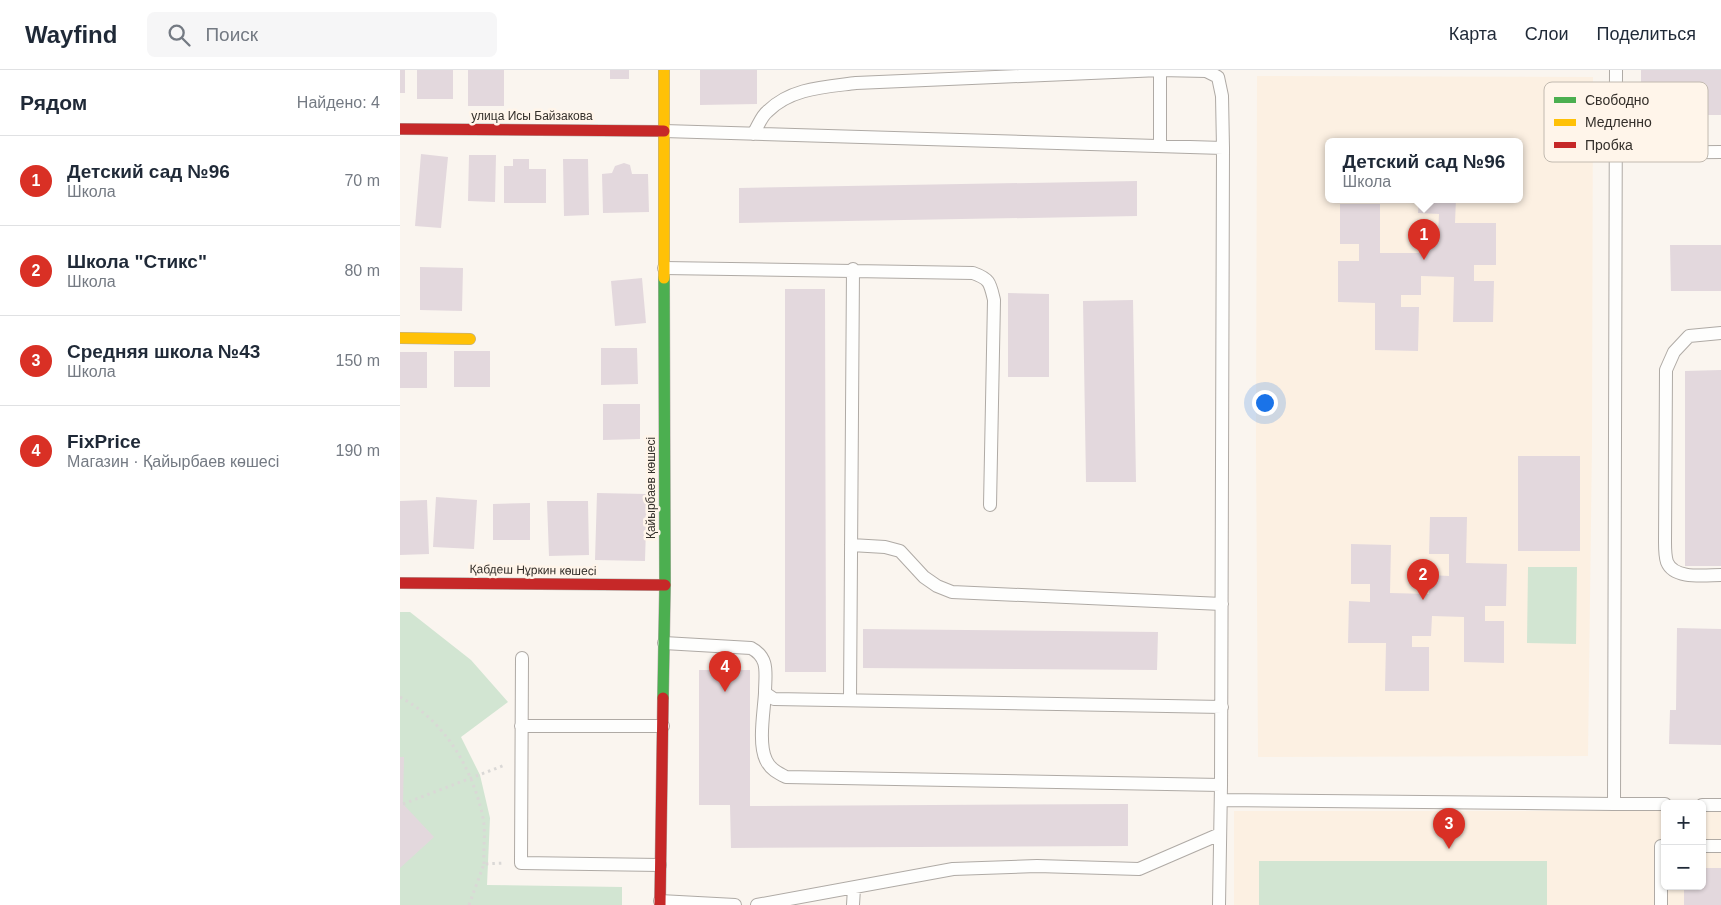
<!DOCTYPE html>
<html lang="ru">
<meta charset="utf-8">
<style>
:root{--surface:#fff;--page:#f6f6f7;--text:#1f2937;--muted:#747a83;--line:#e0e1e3;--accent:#d93025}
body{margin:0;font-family:Arial,sans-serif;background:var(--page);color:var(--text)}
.controls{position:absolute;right:15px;bottom:15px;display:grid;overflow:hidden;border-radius:8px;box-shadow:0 1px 4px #0004}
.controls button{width:45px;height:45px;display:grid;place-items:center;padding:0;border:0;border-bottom:1px solid var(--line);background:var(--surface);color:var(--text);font:25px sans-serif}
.you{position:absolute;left:864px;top:332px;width:18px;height:18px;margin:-12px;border:4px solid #fff;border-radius:50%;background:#1a73e8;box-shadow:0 0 0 8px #1a73e833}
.badge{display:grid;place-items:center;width:32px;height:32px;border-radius:50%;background:var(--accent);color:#fff;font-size:16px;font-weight:700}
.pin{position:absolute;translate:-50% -41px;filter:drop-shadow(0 1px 2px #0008)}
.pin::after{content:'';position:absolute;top:26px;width:18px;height:15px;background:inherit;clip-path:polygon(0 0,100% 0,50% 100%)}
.popup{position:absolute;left:925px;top:68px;width:198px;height:65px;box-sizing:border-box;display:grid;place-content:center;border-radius:8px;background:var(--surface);filter:drop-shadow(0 1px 4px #0005);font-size:16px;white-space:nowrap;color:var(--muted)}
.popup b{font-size:19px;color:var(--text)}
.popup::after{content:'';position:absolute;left:50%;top:100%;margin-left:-10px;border:10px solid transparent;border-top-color:var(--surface)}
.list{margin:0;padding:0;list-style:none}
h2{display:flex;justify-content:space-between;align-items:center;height:65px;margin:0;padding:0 20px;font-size:21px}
h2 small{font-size:16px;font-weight:400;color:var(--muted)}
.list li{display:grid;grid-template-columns:32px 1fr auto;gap:15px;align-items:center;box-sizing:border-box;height:90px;padding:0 20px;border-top:1px solid var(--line)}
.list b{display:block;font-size:19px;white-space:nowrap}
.list p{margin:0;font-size:16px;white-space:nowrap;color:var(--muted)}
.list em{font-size:16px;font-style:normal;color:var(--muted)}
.icon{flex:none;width:28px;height:28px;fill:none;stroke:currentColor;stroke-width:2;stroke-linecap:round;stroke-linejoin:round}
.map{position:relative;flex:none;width:1321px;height:835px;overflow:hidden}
header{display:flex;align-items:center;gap:30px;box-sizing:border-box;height:70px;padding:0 25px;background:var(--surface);border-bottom:1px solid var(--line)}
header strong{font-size:24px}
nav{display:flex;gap:28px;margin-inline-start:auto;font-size:18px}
.search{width:350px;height:45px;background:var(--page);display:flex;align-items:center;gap:12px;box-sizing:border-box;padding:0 18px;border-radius:8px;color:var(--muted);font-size:19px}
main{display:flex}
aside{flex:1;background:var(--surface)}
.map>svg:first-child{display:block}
.built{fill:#fcf0e2;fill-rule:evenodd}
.green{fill:#d2e5d2}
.building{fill:#e3d8dd}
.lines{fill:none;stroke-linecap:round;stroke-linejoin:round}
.lane-casing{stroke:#afaaa5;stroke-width:14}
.fast-casing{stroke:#afaaa5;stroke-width:12}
.slow-casing{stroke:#afaaa5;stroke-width:12}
.jam-casing{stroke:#afaaa5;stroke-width:12}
.path{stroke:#dad8d6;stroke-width:3;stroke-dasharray:2.5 4;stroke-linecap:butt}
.lane{stroke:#fefefd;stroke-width:12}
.fast{stroke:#4caf50;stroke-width:11}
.slow{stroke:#ffc107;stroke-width:11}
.jam{stroke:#c62828;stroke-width:11}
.labels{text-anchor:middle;stroke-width:5;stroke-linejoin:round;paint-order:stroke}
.street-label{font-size:12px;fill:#342f2a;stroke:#fff5ea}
.key{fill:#fff5ea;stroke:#c2bab0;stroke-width:1}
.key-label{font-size:14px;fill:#342f2a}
</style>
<header>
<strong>Wayfind</strong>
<div class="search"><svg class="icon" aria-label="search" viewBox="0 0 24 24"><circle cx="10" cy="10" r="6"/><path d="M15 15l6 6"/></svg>Поиск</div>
<nav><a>Карта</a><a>Слои</a><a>Поделиться</a></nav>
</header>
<main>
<aside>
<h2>Рядом<small>Найдено: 4</small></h2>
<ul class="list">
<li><span class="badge">1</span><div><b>Детский сад №96</b><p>Школа</p></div><em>70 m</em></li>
<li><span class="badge">2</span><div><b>Школа &quot;Стикс&quot;</b><p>Школа</p></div><em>80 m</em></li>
<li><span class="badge">3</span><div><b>Средняя школа №43</b><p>Школа</p></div><em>150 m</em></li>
<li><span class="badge">4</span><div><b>FixPrice</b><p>Магазин · Қайырбаев көшесі</p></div><em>190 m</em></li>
</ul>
</aside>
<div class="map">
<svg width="1321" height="835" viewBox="0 0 1321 835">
<rect width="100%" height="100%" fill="#faf5ef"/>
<!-- built -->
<path class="built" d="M857,6L1193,7L1192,374L1188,686L858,687L856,373ZM929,71H1119V129H929Z
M834,741H1265V816H1302V741H1321V835H834Z"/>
<!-- green -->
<path class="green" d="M1128,497H1177L1176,574L1127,573Z
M0,542H10L71,590L108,632L61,667L80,705L90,748L87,815L222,817V835H0Z
M859,791H1147V835H859Z"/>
<!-- building -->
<path class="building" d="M0,0H5V23H0Z
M17,0H53V29H17Z
M68,0H104V36H68Z
M210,0H229V9H210Z
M300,0H357V34L300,35Z
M1241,0H1321V45H1241Z
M21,84L48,87L41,158L15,156Z
M69,85H96L95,132L68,131Z
M113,89H129V99H146V133H104V96H113Z
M163,89H188L189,145L164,146Z
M224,93L230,95L232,104H248L249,142L203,143L202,104L212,103L215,96Z
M737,111V146L339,153V118Z
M1019,129H1056L1055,153H1096V195H1074V211H1094L1093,252H1053L1054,207L1021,206V225H1001V237H1019L1018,281L975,280V233L938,232V191H959V174H940V134H980V183H1019V165H1038L1039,144L1018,143Z
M1270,175H1321V221H1271Z
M20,197L63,198L62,241L20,240Z
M242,208L246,253L215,256L211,211Z
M385,219H425L426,602H385Z
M608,223L649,224V307H608Z
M733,230L736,412H686L683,231Z
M201,278H237L238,314L201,315Z
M54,281H90V317H54Z
M0,282H27V318H0Z
M1321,300V496H1285V301Z
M203,334H240V369L203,370Z
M1118,386H1180V481H1118Z
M197,423L247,424L245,491L195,490Z
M36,427L77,430L74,479L33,477Z
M27,430L29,484L0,485V431Z
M147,431H188L189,485L149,486Z
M130,433V470H93V434Z
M1030,447H1067L1066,493L1107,494L1106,536H1085V551H1104V593L1064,592V547L1032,546L1031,566H1012V577H1029V621H985L986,573H948L949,531L970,532V514H951V474L991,475L990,523L1029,524V505L1049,506V484H1029Z
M1277,558L1321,559V675L1269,674L1270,640H1276Z
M463,559L758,562L757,600L463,598Z
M299,600H350V736L728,734V776L331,778L330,735H299Z
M0,687H4L3,734L34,767L0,798Z
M1302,798H1321V835H1284V816H1302Z"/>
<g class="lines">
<defs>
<path id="lane" d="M760,0V76
M1216,0L1214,734H1265
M264,61L823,78
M353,64C358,57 361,46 368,41C391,18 425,17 456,13L760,0L806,1L818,7L822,26L823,78L821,715L819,835
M1216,83L1321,82
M264,198L573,203C590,209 590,213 594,230L590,435
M1321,263L1289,266L1274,282L1266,300L1265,472C1265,478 1265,486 1267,492C1274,510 1306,505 1321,505
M451,475L485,477L500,481L524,507L537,516L552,522L822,534
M264,573L351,578C370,588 365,604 365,623L374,629L822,637
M122,588L121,793L260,795
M365,623C364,641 358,674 366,690C370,699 378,703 386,707L821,715
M450,629L453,199
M121,656H263
M821,730L1214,734
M1302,735H1321
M1302,776H1321
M260,831L335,835
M357,835L553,799L637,796L739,799L820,764
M453,835L454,818
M1261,835V776H1265"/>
<path id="fast" d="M263,628L265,515L264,208"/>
<path id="slow" d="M264,0V208
M0,268L70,269"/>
<path id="jam" d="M0,59L264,61
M0,513L265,515
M260,835L263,628"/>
</defs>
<!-- lane casing -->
<use href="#lane" class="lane-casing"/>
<!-- fast casing -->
<use href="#fast" class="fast-casing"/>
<!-- slow casing -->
<use href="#slow" class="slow-casing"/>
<!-- jam casing -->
<use href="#jam" class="jam-casing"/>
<!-- path -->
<path class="path" d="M0,627C45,651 73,699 83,748C86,762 83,779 84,794
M3,734L105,695
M69,835L84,794L105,793"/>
<!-- lane -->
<use href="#lane" class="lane"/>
<!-- fast -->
<use href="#fast" class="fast"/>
<!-- slow -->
<use href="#slow" class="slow"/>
<!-- jam -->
<use href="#jam" class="jam"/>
</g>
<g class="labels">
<!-- street labels -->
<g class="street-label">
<text x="132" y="50">улица Исы Байзакова</text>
<text transform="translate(251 418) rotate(-90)" y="4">Қайырбаев көшесі</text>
<text transform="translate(133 500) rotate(1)" y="4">Қабдеш Нұркин көшесі</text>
</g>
</g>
<!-- legend -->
<rect x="1144" y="12" width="164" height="80" rx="8" class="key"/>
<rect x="1154" y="27" width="22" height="6" fill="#4caf50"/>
<rect x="1154" y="49" width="22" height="7" fill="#ffc107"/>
<rect x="1154" y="72" width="22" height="6" fill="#c62828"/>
<g class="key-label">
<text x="1185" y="35">Свободно</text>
<text x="1185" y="57">Медленно</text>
<text x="1185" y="80">Пробка</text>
</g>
</svg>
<div class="controls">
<button>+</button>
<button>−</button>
</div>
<div class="you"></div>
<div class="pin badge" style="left:1024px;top:190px">1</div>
<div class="popup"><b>Детский сад №96</b>Школа</div>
<div class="pin badge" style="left:1023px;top:530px">2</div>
<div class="pin badge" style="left:1049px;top:779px">3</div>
<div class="pin badge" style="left:325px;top:622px">4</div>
</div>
</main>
